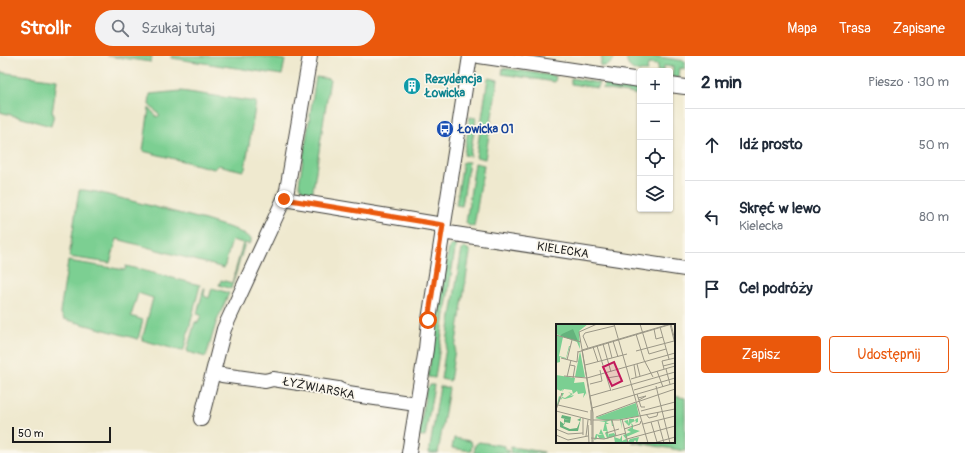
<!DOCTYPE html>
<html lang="pl">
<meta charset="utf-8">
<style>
:root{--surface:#fff;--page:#f2f2f3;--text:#1f2937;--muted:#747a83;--line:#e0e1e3;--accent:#ea580c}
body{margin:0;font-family:Pangolin,sans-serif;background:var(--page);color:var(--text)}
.controls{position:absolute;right:12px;top:12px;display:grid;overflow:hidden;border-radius:4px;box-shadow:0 1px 3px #0004}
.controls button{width:36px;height:36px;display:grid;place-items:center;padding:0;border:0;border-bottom:1px solid var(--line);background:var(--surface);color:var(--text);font:20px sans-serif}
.scale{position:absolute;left:12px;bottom:10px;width:99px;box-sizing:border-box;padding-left:4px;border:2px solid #1c1c1c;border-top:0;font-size:11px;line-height:14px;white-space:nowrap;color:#1c1c1c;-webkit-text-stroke:3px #fbf7ec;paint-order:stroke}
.stop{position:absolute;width:12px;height:12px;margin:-9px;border:3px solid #ea580c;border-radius:50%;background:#fff}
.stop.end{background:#ea580c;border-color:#fff;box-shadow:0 1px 4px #0008}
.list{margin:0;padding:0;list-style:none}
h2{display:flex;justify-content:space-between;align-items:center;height:52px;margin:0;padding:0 16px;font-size:17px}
h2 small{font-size:13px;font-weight:400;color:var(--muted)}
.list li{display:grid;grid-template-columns:26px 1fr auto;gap:12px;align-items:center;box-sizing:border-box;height:72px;padding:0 16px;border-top:1px solid var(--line)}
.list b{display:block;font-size:15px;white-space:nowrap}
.list p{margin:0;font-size:13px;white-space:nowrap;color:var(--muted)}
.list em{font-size:13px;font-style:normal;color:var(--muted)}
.actions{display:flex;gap:8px;padding:12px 16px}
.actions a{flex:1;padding:9px 0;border:1px solid var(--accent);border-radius:4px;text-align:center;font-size:14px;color:var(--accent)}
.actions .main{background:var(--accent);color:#fff}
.icon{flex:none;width:22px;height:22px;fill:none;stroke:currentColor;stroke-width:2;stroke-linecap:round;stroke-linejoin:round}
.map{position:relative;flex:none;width:685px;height:397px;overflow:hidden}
header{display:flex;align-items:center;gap:24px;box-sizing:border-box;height:56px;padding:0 20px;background:var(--accent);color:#fff}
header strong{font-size:19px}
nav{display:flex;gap:22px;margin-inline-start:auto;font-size:14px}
.search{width:280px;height:36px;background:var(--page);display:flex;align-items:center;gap:10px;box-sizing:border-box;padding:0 14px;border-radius:22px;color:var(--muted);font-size:15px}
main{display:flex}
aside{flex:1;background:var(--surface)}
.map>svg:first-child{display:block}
.green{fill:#7bcf92;stroke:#4c7657}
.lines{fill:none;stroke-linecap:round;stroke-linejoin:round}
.minor-casing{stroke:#3c3b37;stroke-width:16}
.minor{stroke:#fff;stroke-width:14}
.route{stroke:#ea580c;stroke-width:5}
.labels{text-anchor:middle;stroke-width:3.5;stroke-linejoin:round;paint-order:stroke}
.culture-label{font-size:12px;font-weight:bold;fill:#0d838f;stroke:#fbf7ec;text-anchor:start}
.transit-label{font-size:12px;font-weight:bold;fill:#164399;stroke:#fbf7ec;text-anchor:start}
.street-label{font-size:12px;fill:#1c1c1c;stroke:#fbf7ec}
.inset-road{fill:none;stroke:#9b9787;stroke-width:1}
.view{fill:#c2185b;fill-opacity:0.15;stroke:#c2185b;stroke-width:2}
.inset-edge{fill:none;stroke:#1c1c1c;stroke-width:2}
</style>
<header>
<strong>Strollr</strong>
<div class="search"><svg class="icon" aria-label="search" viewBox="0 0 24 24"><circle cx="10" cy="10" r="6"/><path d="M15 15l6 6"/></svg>Szukaj tutaj</div>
<nav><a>Mapa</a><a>Trasa</a><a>Zapisane</a></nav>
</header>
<main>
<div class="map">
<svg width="685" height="397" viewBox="0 0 685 397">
<rect width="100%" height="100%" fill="#fbf7ec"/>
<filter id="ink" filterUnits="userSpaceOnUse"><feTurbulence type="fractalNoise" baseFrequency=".025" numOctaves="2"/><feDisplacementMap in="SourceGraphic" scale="8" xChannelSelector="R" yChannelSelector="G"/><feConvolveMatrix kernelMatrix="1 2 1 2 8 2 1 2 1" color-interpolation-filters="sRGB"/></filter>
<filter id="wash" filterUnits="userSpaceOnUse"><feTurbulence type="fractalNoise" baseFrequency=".012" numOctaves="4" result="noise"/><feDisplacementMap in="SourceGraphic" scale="16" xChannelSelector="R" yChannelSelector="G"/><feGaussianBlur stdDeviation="0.9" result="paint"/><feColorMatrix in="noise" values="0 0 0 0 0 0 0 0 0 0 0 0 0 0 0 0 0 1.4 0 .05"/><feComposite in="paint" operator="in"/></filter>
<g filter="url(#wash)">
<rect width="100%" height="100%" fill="#efe9cf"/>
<!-- green -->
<path class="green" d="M107,0H152L151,6Z
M171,0H260L285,4L282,19L171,2Z
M600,0H615C613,7 607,11 600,10L602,1Z
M627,0H653L685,5V13L680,12L679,22L672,21L673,11L664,10L663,15H657L658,9L648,8L647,15H640V16C632,14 625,10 627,0Z
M503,12L556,20L555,26L502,18Z
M0,16L57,24L52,57L54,58L51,70L0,56Z
M316,21L330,23L312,141L306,139L299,128Z
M488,22L498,24L485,103L476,101Z
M571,22L599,27L598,32L571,28Z
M604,27L640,33V39L603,33Z
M181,35L256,46L245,113L243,115L218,109L214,113L143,95L149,52L157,61L160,59L149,49L150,38Z
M470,61L476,62L470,100L464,99Z
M463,106H469L462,150L456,149Z
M475,107L484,109L474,171L468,169L466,167Z
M79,134H84L97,136L205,164L234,173L251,182V187L248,188L245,187L231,233L219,229L221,224L232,227L243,187L232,184L224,212L117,183L110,207L69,201Z
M456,187L435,322L428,321L448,196L450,190Z
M464,192L468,193L470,197L450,325L441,323L461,198L462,194Z
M68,205L125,214L126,210L200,229L184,293L182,295L142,284L153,242L138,237L131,260L143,264L138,283L64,263L60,256Z
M204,232H205L204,240L209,242L212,232L229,237L216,267L206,301L188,296L187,294L195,266L198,267L201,259L197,258Z
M430,329H434L425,381L419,380L426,333Z
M440,330L449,332L438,397H429Z
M674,340L685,342V395L632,386H674Z
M454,382L470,385L472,388L471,395L452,392Z
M479,386L505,390V393L508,394V397H474L475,389Z
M511,391L544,396V397H510Z"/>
</g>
<g filter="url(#ink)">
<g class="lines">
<defs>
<path id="minor" d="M479,0L640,24
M670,29L685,31
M284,143L443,169
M442,176L685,213
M222,319L265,325L273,323L338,333L348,338L416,348
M201,363L224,273L284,143L287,134L310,0
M409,397L426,293L429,264L470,0"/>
</defs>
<!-- minor casing -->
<use href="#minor" class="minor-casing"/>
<!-- minor -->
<use href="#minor" class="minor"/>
</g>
</g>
<g class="lines" filter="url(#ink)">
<!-- route -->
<path class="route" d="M284,143L443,169L428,264"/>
</g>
<!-- icons -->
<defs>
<symbol id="building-disc" viewBox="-11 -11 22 22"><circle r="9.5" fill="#0f9aa8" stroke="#fbf7ec"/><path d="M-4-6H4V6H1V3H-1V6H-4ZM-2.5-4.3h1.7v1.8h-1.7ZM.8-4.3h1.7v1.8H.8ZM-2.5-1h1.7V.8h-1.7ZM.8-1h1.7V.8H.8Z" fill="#fff"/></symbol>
<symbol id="bus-disc" viewBox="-11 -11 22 22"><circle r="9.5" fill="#1a4fb4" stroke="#fbf7ec"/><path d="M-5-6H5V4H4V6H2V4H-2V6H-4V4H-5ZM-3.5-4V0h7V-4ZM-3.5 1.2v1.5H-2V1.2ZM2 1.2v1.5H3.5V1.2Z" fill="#fff"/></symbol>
</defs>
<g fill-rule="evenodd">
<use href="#building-disc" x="402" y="20" width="20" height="20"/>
<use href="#bus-disc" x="435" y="63" width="20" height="20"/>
</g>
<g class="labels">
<!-- culture labels -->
<g class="culture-label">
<text x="425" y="27">Rezydencja<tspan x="425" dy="14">Łowicka</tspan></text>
</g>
<!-- transit labels -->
<g class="transit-label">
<text x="458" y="77">Łowicka 01</text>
</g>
<!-- street labels -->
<g class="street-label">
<text transform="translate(563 194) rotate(9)" y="4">KIELECKA</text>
<text transform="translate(319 332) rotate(11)" y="4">ŁYŻWIARSKA</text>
</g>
</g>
<!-- overview -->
<g transform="translate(556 268)">
<rect width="119" height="119" fill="#efe9cf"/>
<path d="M0,0H32L23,7L24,25L21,18L0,10ZM0,11L7,13L3,32L10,34L13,22H14L10,35L4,33V38L0,39ZM24,27L25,32L29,53H19ZM0,51L19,54L18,59L28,58L31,73L30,69L27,74L28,69L22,70L21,67L14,72L18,71L16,73L9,75L6,74L5,76V74L0,85L3,72L6,74L5,69H8L6,73L9,74L15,70L12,68L17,70L16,66L8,65L6,68L7,65L5,67L0,65ZM80,79L83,92L65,95L66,105L64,95L56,96L57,102H56L55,96L50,98L53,100H50L53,113V110L58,109L60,112L59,107L60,112L50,115L44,114L47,115H44L41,111V115L38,116L40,110L44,111H47L43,110L45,105L49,114H51L49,109L51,107H47L49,98L43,97H51L39,94ZM82,94V98L79,99L80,98L79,96V97L75,99L77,101V105L84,107L70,113L72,118L74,115L83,113L81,119L79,116L77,119H59L58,113L64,115L66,111V117L70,115L67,111L75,108L71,106L76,103L75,99L73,102L68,97L72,96L73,100V95H78V97L80,95Z" fill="#7bcf92"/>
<path d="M17,5L22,17L4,12L6,10ZM6,91L15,93L14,99L8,98L9,99L7,102L14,105L21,104L24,97L21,96L25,94L22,107H13L4,103V97L8,100V95L14,96L5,94Z" fill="#64b27c"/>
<path class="inset-road" d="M58,0L92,119M84,0L93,30L110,25M114,0L119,20M115,0L119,17M104,3L113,35M98,5L100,15L107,13M80,10L88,36L97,53M0,11L25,18M57,17L62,33M52,18L56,34M47,20L55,48M41,22L55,67M37,23L42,38M32,24L27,12L29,9L58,2M80,27L118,17M22,28L116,0M5,34L21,38L22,27M11,36L16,16M81,40L84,52M14,41L19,42L17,54M29,41L71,30M78,41L80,53M107,42L119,39M108,45L106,37L119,34M110,45L114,60M101,47L107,63M8,52L31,54L119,29M11,53L15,36M51,54L63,52M75,55L119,42M34,60L46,57L44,46M100,62L114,119M56,66L119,48M78,66L119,54M81,70L85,83H89M78,71L119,59M34,72L55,66M82,74L90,72L83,76M81,78L119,65M2,81L32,88M36,84L78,71M0,86L6,69M35,86V101M0,87L35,96M85,87L119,78M90,90L93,94L101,92L102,88M40,93L80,78M27,94V111M66,95L72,119M37,96H63L119,85M56,96L60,112M102,97L108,119M95,98L101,118M87,100L119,92M32,101L33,119M0,105L12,110L27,109M68,105L84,100L85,97M50,109L63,105M0,111L12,116L32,112M30,112L32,96M35,114L48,115L70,109M71,115L119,102M36,119V87L26,26L114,0M37,119V89L23,8L41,0M98,119L119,113"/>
<path class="view" d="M58,38L66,57L56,62L47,43Z"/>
<rect width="119" height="119" class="inset-edge"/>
</g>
</svg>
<div class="controls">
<button>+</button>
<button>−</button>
<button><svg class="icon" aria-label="locate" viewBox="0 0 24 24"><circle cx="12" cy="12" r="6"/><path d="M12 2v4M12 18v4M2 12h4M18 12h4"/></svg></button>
<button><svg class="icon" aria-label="layers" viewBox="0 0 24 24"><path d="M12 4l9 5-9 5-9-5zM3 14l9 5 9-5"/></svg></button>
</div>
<div class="scale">50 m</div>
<div class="stop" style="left:428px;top:264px"></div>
<div class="stop end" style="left:284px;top:143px"></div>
</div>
<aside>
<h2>2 min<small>Pieszo · 130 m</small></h2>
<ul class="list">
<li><svg class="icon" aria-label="ahead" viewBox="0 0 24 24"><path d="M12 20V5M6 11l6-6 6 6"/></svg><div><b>Idź prosto</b></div><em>50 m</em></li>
<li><svg class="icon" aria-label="left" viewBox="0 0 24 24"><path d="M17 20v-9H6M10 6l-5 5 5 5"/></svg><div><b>Skręć w lewo</b><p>Kielecka</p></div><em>80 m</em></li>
<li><svg class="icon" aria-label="arrive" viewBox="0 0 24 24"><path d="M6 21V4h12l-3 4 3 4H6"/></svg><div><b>Cel podróży</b></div></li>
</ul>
<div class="actions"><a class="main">Zapisz</a><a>Udostępnij</a></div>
</aside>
</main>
